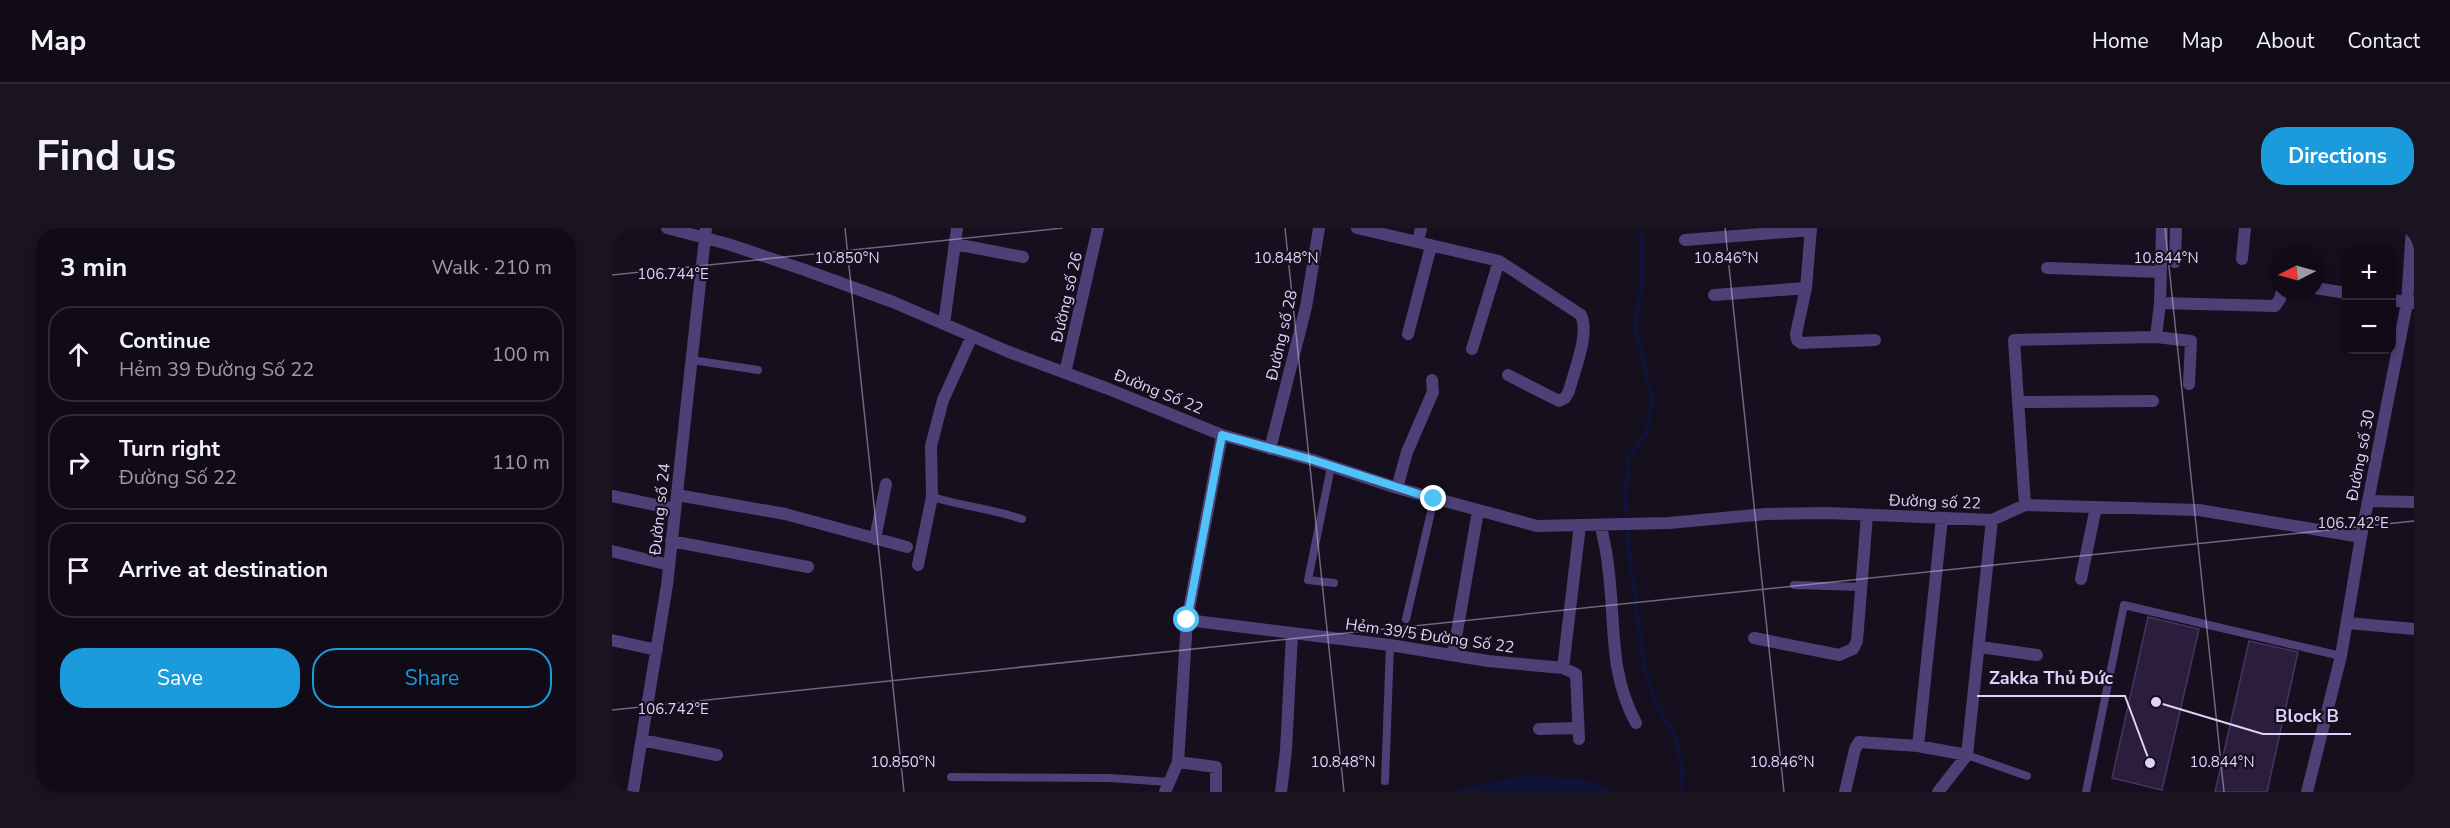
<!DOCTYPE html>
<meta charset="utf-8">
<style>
:root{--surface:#100b16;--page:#19141f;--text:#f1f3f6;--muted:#9c9ba1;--line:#302b35;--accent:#1b9adc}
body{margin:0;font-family:"Nunito Sans",sans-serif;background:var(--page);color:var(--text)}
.controls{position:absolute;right:18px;top:18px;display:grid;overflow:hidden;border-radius:12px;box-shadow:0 3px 9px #0003}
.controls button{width:54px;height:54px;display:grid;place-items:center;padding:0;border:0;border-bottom:2px solid var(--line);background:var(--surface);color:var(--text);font:30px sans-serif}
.compass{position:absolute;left:1658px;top:18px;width:54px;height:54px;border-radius:50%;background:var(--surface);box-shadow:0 3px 9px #0003;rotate:264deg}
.stop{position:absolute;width:18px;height:18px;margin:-14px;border:4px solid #4fc3f7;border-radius:50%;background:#fff}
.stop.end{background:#4fc3f7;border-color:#fff;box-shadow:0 2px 6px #0008}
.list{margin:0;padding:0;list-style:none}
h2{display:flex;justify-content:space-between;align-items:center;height:78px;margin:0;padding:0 24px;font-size:26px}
h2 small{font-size:20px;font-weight:400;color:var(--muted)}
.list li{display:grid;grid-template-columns:39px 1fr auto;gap:18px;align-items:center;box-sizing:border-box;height:96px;margin:0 12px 12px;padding:0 12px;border:2px solid var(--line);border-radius:24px}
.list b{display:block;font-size:22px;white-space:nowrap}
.list p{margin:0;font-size:20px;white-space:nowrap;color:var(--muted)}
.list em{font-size:20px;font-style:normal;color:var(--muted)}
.actions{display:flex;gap:12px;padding:18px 24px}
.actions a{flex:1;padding:14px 0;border:2px solid var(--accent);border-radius:24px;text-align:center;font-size:21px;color:var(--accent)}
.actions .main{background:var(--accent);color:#fff}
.icon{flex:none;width:33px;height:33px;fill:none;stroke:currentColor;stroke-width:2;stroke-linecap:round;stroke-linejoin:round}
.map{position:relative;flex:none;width:1802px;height:564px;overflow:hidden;border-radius:24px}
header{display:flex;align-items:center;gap:36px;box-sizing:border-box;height:84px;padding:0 30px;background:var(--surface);border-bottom:2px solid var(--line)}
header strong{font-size:28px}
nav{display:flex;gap:33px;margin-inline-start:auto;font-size:21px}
.intro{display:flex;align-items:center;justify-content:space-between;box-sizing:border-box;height:144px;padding:0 36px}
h1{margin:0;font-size:42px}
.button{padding:15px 27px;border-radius:24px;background:var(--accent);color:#fff;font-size:21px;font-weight:700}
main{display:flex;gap:36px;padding:0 36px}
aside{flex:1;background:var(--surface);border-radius:24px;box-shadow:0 3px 9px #0003}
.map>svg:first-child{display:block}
.water{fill:#0e1337}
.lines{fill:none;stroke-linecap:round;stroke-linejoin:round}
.stream{stroke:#0e1337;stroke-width:4}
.building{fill:#2b1d3c;stroke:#493266;stroke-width:1.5}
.service{stroke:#4f3f77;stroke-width:8}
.minor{stroke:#4f3f77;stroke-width:12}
.route{stroke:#4fc3f7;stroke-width:8}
.ticks{fill:none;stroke:#dfd1f9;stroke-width:1.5;stroke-opacity:0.45}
.labels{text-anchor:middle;stroke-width:4.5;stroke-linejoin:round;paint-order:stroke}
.street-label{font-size:16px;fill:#dfd1f9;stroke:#150f1e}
.ticks-label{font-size:15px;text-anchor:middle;fill:#dfd1f9;stroke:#150f1e;stroke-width:4.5;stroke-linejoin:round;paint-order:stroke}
.leader{fill:none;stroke:#dfd1f9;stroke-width:2}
.callout-dot{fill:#dfd1f9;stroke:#150f1e;stroke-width:2}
.callout-label{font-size:18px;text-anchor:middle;font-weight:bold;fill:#dfd1f9;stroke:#150f1e;stroke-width:4.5;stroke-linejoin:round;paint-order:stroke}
</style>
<header>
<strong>Map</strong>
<nav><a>Home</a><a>Map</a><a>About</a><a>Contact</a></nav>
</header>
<div class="intro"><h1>Find us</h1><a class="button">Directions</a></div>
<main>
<aside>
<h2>3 min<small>Walk · 210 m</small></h2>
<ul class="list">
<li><svg class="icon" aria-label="ahead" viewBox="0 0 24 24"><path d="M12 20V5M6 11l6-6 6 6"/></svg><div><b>Continue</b><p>Hẻm 39 Đường Số 22</p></div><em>100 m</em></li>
<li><svg class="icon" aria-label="right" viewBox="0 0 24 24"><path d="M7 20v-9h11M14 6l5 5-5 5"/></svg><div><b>Turn right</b><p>Đường Số 22</p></div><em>110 m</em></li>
<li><svg class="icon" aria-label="arrive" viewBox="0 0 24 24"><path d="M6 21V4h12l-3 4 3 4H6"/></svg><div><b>Arrive at destination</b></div></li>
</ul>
<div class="actions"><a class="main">Save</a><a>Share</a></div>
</aside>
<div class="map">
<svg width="1802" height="564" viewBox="0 0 1802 564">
<rect width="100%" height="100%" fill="#150f1e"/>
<!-- water -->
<path class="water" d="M909,548C942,549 973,547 1002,564H834Z"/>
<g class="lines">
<!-- stream -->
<path class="stream" d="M1030,0V56L1023,98L1040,171L1034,205L1017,229L1013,267L1018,332L1032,437L1042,472L1064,510L1070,541L1068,564"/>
</g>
<!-- building -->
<path class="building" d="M1536,389L1587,401L1550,562L1500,550Z
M1637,413L1686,424L1655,564H1603Z"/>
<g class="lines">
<!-- service -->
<path class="service" d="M80,132L146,142
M719,239L696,352L722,355
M320,269C350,278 380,281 410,291
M1182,357L1249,359
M794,391L822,271
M1355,527L1415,548
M339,549L497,550L557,554
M773,553L778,417
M1474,564L1512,377L1729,428"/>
<!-- minor -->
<path class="minor" d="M55,0L116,16L193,42L281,74L397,124L494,160L610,207L701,232L785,260L925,298L1057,295L1154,286L1215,285L1380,292L1413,277L1587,282L1749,309
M745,0L887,33L969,87C978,106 962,143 957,163L953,170L947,173L896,147
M1199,0L1194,60L1184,106L1185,112L1189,115L1263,112
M1073,12L1199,2
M806,14L809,0
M343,16L411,29
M1630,31L1633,0
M1563,34L1564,0
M1435,40L1549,44
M1703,60L1734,65
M1102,67L1194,60
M1780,72L1801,75
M1548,75L1663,78L1668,71L1670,63
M332,96L345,0
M796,106L819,18
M1544,109L1548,75L1550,0
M860,121L887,33
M453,145L486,0
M1406,174L1541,173
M658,221L694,79L707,0
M785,260L795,224L821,164L820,152
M65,267L173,286L295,319
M0,268L63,281
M1756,273L1802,274
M1413,277L1402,112L1544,109L1579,113L1577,156
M989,297C991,311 995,324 996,338C1004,394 996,443 1024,495
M263,311L274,256
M59,313L196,339
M0,323L57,337
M306,337L320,269L319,218L331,172L360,108
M1469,351L1484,279
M575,392L778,417L876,433L951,440L964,446L967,511
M1736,395L1802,401
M1142,410L1227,427L1241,421L1245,413L1255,287
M0,412L45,422
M1368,419L1425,427
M841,427L866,283
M951,440L968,297
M927,501L966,500
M30,512L105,527
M1306,518L1330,290
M566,534L604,539V564
M21,564L55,357L94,0
M553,564L566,534L575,392L610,207
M669,564L674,522L680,406
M1233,564L1243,521L1247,514L1306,518L1355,527
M1326,564L1355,527L1380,292
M1695,564L1729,428L1749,309L1795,75L1800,0"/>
</g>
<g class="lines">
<!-- route -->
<path class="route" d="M575,392L610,207L701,232L822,271"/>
</g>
<!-- ticks -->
<path class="ticks" d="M233,0L292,564M673,0L732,564M1113,0L1172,564M1553,0L1612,564M0,47L451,0M0,482L1802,293"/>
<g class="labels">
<!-- street labels -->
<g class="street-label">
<text transform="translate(454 69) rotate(-77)" y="6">Đường số 26</text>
<text transform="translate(669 107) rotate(-77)" y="6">Đường số 28</text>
<text transform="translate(547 163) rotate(22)" y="6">Đường Số 22</text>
<text transform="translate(1748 227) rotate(-79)" y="6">Đường số 30</text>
<text transform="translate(1323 273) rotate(2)" y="6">Đường số 22</text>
<text transform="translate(47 281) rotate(-84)" y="6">Đường số 24</text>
<text transform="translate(818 407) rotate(8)" y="6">Hẻm 39/5 Đường Số 22</text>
</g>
</g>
<g class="ticks-label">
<text x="235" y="35">10.850°N</text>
<text x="674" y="35">10.848°N</text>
<text x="1114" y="35">10.846°N</text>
<text x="1554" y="35">10.844°N</text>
<text x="61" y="51">106.744°E</text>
<text x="1741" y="300">106.742°E</text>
<text x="61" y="486">106.742°E</text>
<text x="291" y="539">10.850°N</text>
<text x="731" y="539">10.848°N</text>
<text x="1170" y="539">10.846°N</text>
<text x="1610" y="539">10.844°N</text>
</g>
<!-- callouts -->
<path class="leader" d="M1538 535L1513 468H1365M1544 474L1651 506H1739"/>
<g class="callout-dot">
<circle cx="1538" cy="535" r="6"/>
<circle cx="1544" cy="474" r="6"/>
</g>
<g class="callout-label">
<text x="1439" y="456">Zakka Thủ Đức</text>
<text x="1695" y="494">Block B</text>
</g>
</svg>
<div class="controls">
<button>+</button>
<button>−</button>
</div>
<svg class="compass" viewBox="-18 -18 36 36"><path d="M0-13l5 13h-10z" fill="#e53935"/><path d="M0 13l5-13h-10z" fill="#9c9ba1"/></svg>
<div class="stop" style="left:575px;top:392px"></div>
<div class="stop end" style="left:822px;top:271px"></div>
</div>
</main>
